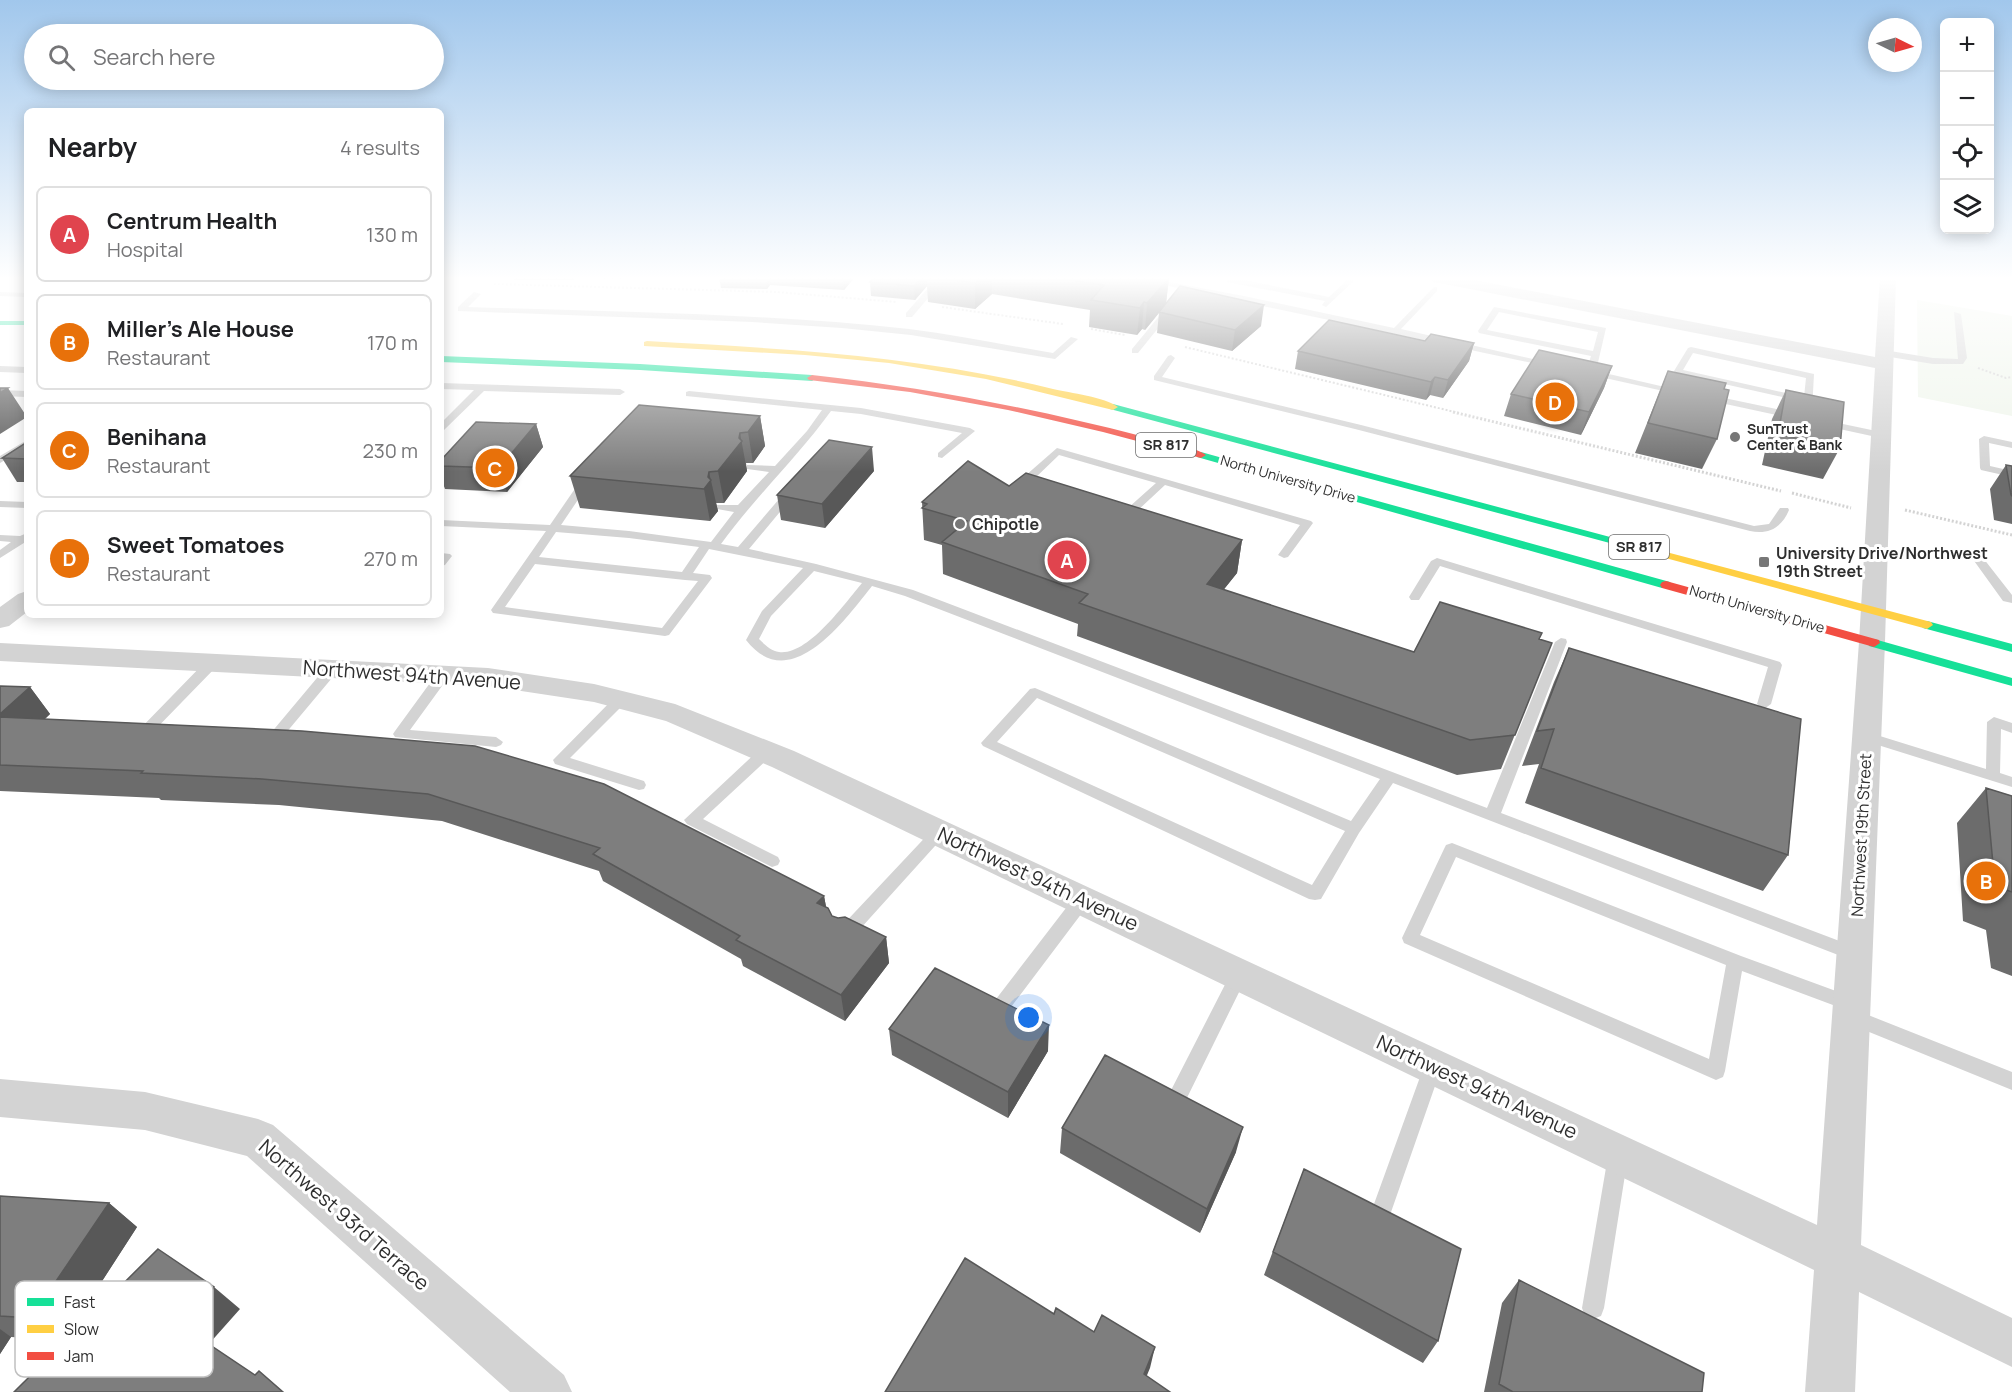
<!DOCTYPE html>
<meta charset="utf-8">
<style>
:root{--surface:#fff;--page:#f6f6f6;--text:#202124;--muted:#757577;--line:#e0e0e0;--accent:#777}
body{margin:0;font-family:Manrope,sans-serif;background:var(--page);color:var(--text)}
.controls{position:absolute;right:18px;top:18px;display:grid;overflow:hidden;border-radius:9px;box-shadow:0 3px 15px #0003}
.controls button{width:54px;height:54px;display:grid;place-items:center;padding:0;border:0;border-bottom:2px solid var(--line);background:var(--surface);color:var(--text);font:30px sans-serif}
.compass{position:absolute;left:1868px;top:18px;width:54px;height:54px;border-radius:50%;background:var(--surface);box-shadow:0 3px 15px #0003;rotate:95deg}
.you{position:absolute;left:1029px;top:1018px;width:21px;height:21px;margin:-15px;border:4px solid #fff;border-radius:50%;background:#1a73e8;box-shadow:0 0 0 9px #1a73e833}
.badge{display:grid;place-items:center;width:39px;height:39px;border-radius:50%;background:var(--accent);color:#fff;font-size:20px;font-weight:700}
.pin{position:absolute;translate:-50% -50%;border:3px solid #fff;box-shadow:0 2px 6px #0006}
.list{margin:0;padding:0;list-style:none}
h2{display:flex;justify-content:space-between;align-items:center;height:78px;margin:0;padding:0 24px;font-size:26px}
h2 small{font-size:20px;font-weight:400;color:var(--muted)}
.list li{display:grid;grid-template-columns:39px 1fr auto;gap:18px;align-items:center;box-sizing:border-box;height:96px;margin:0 12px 12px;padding:0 12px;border:2px solid var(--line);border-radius:9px}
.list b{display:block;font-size:22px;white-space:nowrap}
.list p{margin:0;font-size:20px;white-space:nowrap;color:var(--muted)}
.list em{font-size:20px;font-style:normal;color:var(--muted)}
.icon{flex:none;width:33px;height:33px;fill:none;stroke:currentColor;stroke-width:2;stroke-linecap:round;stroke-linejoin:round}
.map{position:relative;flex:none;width:2012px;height:1392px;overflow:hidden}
.search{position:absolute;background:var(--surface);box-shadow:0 3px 15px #0003;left:24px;top:24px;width:420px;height:66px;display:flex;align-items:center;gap:15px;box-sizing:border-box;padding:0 21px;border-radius:33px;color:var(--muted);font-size:22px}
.panel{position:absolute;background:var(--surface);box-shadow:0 3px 15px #0003;left:24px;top:108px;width:420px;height:510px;border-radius:9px}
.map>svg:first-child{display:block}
.green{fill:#eff5eb}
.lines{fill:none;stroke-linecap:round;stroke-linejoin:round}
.path-far1{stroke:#d3d3d3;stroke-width:2;stroke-dasharray:2 2;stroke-linecap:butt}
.path{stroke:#d3d3d3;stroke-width:3;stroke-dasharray:2 2;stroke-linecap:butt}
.lane{fill:#d3d3d3;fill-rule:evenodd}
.street{fill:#d3d3d3;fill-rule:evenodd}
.fast{fill:#16e098;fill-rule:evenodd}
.slow{fill:#ffcf43;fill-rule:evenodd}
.jam{fill:#f24e42;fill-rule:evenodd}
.wall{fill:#6c6c6c}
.shaded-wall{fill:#585858}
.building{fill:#7e7e7e;stroke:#585858;stroke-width:1.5}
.poi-dot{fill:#777;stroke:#fff;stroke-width:2}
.labels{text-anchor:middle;stroke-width:6;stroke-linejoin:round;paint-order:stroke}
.far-poi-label{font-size:14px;font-weight:bold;fill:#2e2e2e;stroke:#fff;text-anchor:start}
.far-street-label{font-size:14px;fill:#2e2e2e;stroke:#fff}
.shield{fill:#fff;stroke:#6d6d6d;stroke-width:1.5}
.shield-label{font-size:15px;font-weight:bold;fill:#2e2e2e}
.poi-label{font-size:16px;font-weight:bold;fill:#2e2e2e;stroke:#fff;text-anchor:start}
.street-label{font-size:16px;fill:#2e2e2e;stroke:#fff}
.near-street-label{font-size:20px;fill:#2e2e2e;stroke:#fff}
.key{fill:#fff;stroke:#c0c0c0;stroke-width:1.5}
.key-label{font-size:16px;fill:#2e2e2e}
</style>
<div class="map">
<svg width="2012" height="1392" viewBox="0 0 2012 1392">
<rect width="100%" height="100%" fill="#fff"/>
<!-- green -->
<path class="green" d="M1917,300L2012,316V416L1918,397Z"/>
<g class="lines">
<!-- path-far1 -->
<path class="path-far1" d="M494,284L777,292L897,302
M942,307L1063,324
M1091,329L1125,335
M1185,347L1459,413
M1978,368L2006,378L2012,377"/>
<!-- path -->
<path class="path" d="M1453,412L1781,491
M1792,493L1851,508
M1905,510L2012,535"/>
<!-- lane -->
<path class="lane" d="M938,277H946L912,317H906V313Z
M1126,277H1142L1244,296L1394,328L1434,287H1437V291L1401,329L1555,364L1551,367Z
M1229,277L1329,297L1347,280L1340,277L1356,279L1326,307L1322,305L1325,301L1227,282Z
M0,292L27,293V297L0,296Z
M474,292L481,294L468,307C615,312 763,313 909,329C957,335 1005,345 1053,353L1071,337L1078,339L1055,359L911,335L842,328L752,322L458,311V307Z
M1494,307L1606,328L1596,371L1682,391L1677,394L1587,374L1586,372L1591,356L1479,333L1478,331ZM1499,312L1598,332L1593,351L1487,330Z
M1165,309L1172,311L1138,353H1132V349Z
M1954,312L1961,314L1967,358L1963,364H1933L1884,356L1880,353L1884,350L1933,358L1958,359Z
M1691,347L1814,374L1812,411L1804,413V399L1800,401L1675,373L1674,371L1688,348ZM1693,353L1806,378L1804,397L1683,370Z
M1171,355L1175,358L1162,377L1361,425L1754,526L1769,524L1780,508H1788L1789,510C1782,527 1769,535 1750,531L1355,429L1154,380V376L1168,356Z
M0,366L27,367V373L0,372Z
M441,383L620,389L625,392L620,395L484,391L444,430L441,431V423L474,390L441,389Z
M0,390L27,391V397L0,396Z
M689,391L861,408L970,428L975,431L942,458L938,457V453L962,433L861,414L831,411C797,458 755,497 721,544L738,547L786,491H794V495L749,549L816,564L913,590L1487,808L1555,642L1561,638L1566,639L1567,642L1501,813L1858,948L1861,953L1858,958L1852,960L1846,958L1393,783L1359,833L1321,899L1315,900L1309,899L983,746L981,743L1030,689L1035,688L1351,821L1380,779L905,596L872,586C845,620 790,697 746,640L762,611L803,568L709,549L693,573L710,575L712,578L669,635L665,636L493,613L491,610L546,531L441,526V520L550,525L583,477L587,476L592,479L561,525L629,531L711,542L734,512L717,509V505H738L769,472L747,469V465L775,466L807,431L822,410L686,396V392ZM556,532L629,538L699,547L682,572L539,557ZM535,564L685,580L698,581L662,628L505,607ZM814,571L862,583C845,603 808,656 779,652C771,651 764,644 759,639L771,616ZM1037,698L1345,831L1312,885L997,742Z
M1710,395L1791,412L1796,415L1791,418L1707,400L1705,398Z
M1824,420L1881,432L1886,435L1881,438L1821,425V421Z
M1984,436L2012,442V448L1989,443L1990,466L2012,471V477L1981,470L1980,468L1979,439Z
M27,440V447L0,463V456Z
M1057,448L1311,521L1313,523L1288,557L1284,558L1278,555L1300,525L1165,485L1136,512H1128V508L1156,483L1059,455L1033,480H1025V476Z
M0,501L27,502V508L0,507Z
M27,533V541L0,558V550L11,542L0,541V535L20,536Z
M441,553L450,554L452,556L445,565L441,566Z
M1976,553L1980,554L2012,595V603L2003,601L1972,558L1970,556L1972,554Z
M1437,558L1780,662L1782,665L1771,704L1764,709L1757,704L1768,667L1440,566L1419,600H1411L1409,597L1431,561Z
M212,659L219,663L217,666L146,739H136L134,736L136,733L207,660Z
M332,665L337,666L339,669L337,672L275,746H265L263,743L265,740L327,666Z
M443,671L450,675L410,730L496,737L503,742L501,745L496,747L395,737L393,734L395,731L438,672Z
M620,696L627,700L625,703L570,758L644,781L646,785L644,789L639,790L555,764L553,760L615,697Z
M1994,717L2012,723V733L2001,729L2000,773L2012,777V787L1862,740L1860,737L1867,732L1986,769L1987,722Z
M766,747L771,748L773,752L771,756L703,819L778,857L780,861L778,865L772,867L687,824L684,820L761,748Z
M939,826L944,828L947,832L944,836L851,939L845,941L839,939L837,934L839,929L934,828Z
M1452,843L1741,956L1855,998L1858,1003L1853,1009L2012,1072V1090L1847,1023L1844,1017L1849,1011L1742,971L1725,1071L1723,1077L1716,1080L1404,943L1402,938L1444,849L1446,845ZM1456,857L1726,965L1709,1059L1420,935Z
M1082,893L1088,895L1090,900L1088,905L1005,1015L999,1017L993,1015L990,1009L993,1003L1076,895Z
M1239,967L1245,969L1248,974L1179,1114L1172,1117L1165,1114L1162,1108L1165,1102L1233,969Z
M1433,1057L1440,1060L1442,1066L1390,1215L1387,1222L1380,1225L1373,1222L1370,1215L1424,1066L1426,1060Z
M1618,1146L1625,1149L1628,1156L1604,1308L1601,1316L1593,1319L1585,1316L1582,1308L1608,1156L1611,1149Z"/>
<!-- street -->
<path class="street" d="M1426,277H1459L1875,357L1880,277H1896L1885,642L1861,1245L2012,1318V1367L1859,1292L1855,1392H1805L1814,1270L772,767L666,721L594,702L488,686L0,661V643L488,668L594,684L675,704L794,751L1817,1225L1859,642L1875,368L1434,282Z
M27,591V612L9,626L0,628V607L18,594Z
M0,1079L145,1092L258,1119L273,1125L564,1375L572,1392H510L247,1156L145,1130L0,1117Z"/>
<!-- fast -->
<path class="fast" d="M0,321H27V325H0Z
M441,356L640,364L812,375L817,378L812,381L640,370L441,362Z
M1113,404L1655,549L1657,551L1651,554L1647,553L1110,409L1108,407Z
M1201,452L1670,582L1672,585L1670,588H1662L1197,457V453Z
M1927,621L2012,644V652L1923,628L1921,625Z
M1874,639L2012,678V686L1869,646L1868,643L1869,640Z"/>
<!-- slow -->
<path class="slow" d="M647,341C787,349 916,355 1053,389C1070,393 1105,397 1118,407L1113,410L986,379L889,363L805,355L644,346V342Z
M1651,548L1931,622L1933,625L1927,629L1647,553V549Z"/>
<!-- jam -->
<path class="jam" d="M812,375C923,387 1032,408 1141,436C1156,440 1196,447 1206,455L1201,458L1103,432L1008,410L910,392L809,380L807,378Z
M1666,581L1879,640L1880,643L1874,647L1662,588L1660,585L1662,582Z"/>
</g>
<!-- wall -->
<path class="wall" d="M513,277H581L571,280H514Z
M584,277H626L624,279L584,278Z
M719,277H855L844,290L770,285L767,289L721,288Z
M874,277H1169L1166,303L1261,326L1232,351L1157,333L1159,313L1145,330L1142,329L1137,335L1089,327L1090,310L992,294L975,309L928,302L927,286L915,300L871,296L870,282Z
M1425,341L1474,343L1469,361L1443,398L1430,395L1426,400L1295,369L1298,351Z
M1612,366L1604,388L1581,435L1504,416L1511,394Z
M1668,371L1724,389L1717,439L1702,469L1635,453Z
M1786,390L1840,448L1823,479L1762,465L1772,419Z
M760,416L765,446L753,463H746L747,471L724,503H716L718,511L710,521L580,508L570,476Z
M536,424L543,447L507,492L445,489L441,478V460Z
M27,442V482H17L2,458Z
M2006,465L2012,466V524L1994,520L1990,489Z
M874,471L825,528L781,520L777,495Z
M1009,486L1242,540L1237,573L1223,590L1414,652L1539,639L1552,643L1501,769L1457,775L1077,636L1078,624L943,574L942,545L924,540L922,502Z
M1569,648L1788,855L1763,891L1525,803L1539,764L1522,766L1554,682Z
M0,686L30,687L50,714L45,719L302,731L824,896L826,907L832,916L886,937L889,963L845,1021L743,966L741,959L603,881L599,871L442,821L279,805L161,800L159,798L0,791Z
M1986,788L2012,796V976L1991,968L1986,930L1963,921L1957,823Z
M889,1029L1048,1051L1008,1118L892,1055Z
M1062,1128L1236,1152L1200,1233L1060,1153Z
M1304,1169L1438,1341L1423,1363L1264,1275Z
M0,1196L109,1203L137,1227L64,1340L11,1337L0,1354Z
M1519,1280L1702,1392H1484L1502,1303Z"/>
<!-- shaded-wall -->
<path class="shaded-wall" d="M571,277H581L571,280Z
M766,277H769L770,285L767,289Z
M843,277H855L844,290Z
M922,277H927V286L915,300L914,286Z
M982,277H992V294L975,309V283Z
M1164,277H1169L1166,304L1145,330L1147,303Z
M1144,302L1142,329L1137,335L1140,308Z
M1264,305L1261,326L1232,351L1235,330Z
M1474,343L1469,361L1443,398L1448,380Z
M1612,366L1604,388L1581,435L1589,412Z
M1435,377L1430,395L1426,400L1431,382Z
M8,388L27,417L0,434V393Z
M760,416L765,446L753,463L748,432Z
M536,424L543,447L507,492L499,468Z
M740,433L747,471L724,503L718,471L739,438Z
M872,447L874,471L825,528L822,504Z
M709,472L718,511L710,521L704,489L708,477Z
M1242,540L1237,573L1202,617L1207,584Z
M30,687L50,714L18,743L0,721V714Z
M824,896L829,922L817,903Z
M886,937L889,963L845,1021L841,995Z
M1049,1025L1048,1051L1008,1118V1092Z
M1243,1127L1236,1152L1200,1233L1207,1209Z
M109,1203L137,1227L64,1340L31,1318Z
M214,1287L240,1309L208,1345L179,1324Z
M0,1329L11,1337L0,1354Z
M1155,1347L1150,1368L1140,1392L1144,1374Z"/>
<!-- building -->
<path class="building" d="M874,277H922L914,286L870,282Z
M935,277H982L975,283Z
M1050,277H1166L1169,278L1147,303L1144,302L1140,308L1091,300L1104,285Z
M1180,286L1264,305L1235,330L1159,312Z
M1329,320L1425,341L1431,334L1474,343L1448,380L1435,377L1431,382L1298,351Z
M1539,350L1612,366L1589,412L1511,394Z
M1668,371L1726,383L1724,389L1729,390L1717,439L1648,423Z
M0,388H8L0,393Z
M1786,390L1844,402L1840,448L1778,434Z
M639,405L760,416L748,432L740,433L739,438L742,441L718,471L709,472L708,477L711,480L704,489L570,476Z
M476,422L536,424L499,468L441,466V460Z
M829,440L872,447L822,504L777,495Z
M27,442V459L2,458Z
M968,461L1009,486L1026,473L1242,540L1207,584L1414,652L1440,602L1542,633L1539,639L1552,643L1515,735L1470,740L1079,603L1088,594L942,542L967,521L922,508L927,504L922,502Z
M2006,465L2012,466V496L2011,495Z
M1569,648L1801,719L1788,855L1541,768L1554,729L1537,731Z
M0,686L30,687L0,714Z
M0,717L302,731L475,746L604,784L824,896L817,903L828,908L832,916L838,918L845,917L886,937L841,995L736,940L740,936L593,854L600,848L428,794L262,779L141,773L143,771L0,765Z
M1986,788L2012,796V892L1995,886Z
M935,968L1049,1025L1008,1092L889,1029Z
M1105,1055L1243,1127L1207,1209L1062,1128Z
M1304,1169L1461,1249L1438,1341L1273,1252Z
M0,1196L109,1203L31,1318L0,1316Z
M158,1249L214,1287L179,1324L255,1375L259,1371L283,1392H14Z
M965,1258L1054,1314L1056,1308L1094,1332L1102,1315L1155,1347L1144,1374L1170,1392H885Z
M1519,1280L1704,1373L1702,1392H1513L1499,1384Z"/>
<!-- sky -->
<linearGradient id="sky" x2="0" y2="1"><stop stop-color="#a1c7ec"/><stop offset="0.59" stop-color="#fff"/><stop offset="1" stop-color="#fff" stop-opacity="0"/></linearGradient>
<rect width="2012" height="472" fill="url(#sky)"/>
<!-- markers -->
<g class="poi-dot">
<circle cx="1735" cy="437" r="6"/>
<circle cx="960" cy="524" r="6"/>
<rect x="1758" y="556" width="12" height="12" rx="3"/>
</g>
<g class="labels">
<!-- far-poi labels -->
<g class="far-poi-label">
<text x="1747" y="434">SunTrust<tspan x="1747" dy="16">Center &amp; Bank</tspan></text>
</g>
<!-- far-street labels -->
<g class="far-street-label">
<text transform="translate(1288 479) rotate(16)" y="5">North University Drive</text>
<text transform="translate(1757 609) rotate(16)" y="5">North University Drive</text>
</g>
<!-- shield labels -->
<g class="shield">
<rect x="1136" y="433" width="60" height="24" rx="4.5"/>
<rect x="1609" y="535" width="60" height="24" rx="4.5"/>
</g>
<g class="shield-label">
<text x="1166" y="450">SR 817</text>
<text x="1639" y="552">SR 817</text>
</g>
<!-- poi labels -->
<g class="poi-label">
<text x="972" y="530">Chipotle</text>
<text x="1776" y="559">University Drive/Northwest<tspan x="1776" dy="18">19th Street</tspan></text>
</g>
<!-- street labels -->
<g class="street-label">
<text transform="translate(1861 835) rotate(-87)" y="6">Northwest 19th Street</text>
</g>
<!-- near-street labels -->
<g class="near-street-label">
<text transform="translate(412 675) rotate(4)" y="7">Northwest 94th Avenue</text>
<text transform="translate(1038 879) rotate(25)" y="7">Northwest 94th Avenue</text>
<text transform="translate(1477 1087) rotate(25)" y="7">Northwest 94th Avenue</text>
<text transform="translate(344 1215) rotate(41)" y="7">Northwest 93rd Terrace</text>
</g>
</g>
<!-- legend -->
<rect x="15" y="1281" width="198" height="96" rx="9" class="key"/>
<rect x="27" y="1298" width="27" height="8" fill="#16e098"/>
<rect x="27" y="1325" width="27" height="8" fill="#ffcf43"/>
<rect x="27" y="1352" width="27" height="8" fill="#f24e42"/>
<g class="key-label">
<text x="64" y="1308">Fast</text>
<text x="64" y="1335">Slow</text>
<text x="64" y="1362">Jam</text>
</g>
</svg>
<div class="controls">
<button>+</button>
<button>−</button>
<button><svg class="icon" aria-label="locate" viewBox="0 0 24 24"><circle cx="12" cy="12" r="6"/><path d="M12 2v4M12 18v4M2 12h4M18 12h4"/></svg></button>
<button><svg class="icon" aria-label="layers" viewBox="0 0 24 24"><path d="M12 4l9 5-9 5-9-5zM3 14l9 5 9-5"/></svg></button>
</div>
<svg class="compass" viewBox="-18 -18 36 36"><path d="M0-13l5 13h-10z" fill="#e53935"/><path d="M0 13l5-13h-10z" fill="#757577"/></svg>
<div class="you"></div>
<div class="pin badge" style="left:1067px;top:560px;background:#e0444e">A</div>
<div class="pin badge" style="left:1986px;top:881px;background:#e8710a">B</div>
<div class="pin badge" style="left:495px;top:468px;background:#e8710a">C</div>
<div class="pin badge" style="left:1555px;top:402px;background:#e8710a">D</div>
<div class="search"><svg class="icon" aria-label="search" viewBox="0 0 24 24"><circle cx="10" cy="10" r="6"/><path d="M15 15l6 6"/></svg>Search here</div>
<section class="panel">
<h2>Nearby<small>4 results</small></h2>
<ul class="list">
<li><span class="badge" style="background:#e0444e">A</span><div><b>Centrum Health</b><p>Hospital</p></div><em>130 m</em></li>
<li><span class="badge" style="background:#e8710a">B</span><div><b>Miller's Ale House</b><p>Restaurant</p></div><em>170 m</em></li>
<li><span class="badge" style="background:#e8710a">C</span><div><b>Benihana</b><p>Restaurant</p></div><em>230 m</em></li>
<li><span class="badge" style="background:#e8710a">D</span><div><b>Sweet Tomatoes</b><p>Restaurant</p></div><em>270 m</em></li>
</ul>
</section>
</div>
